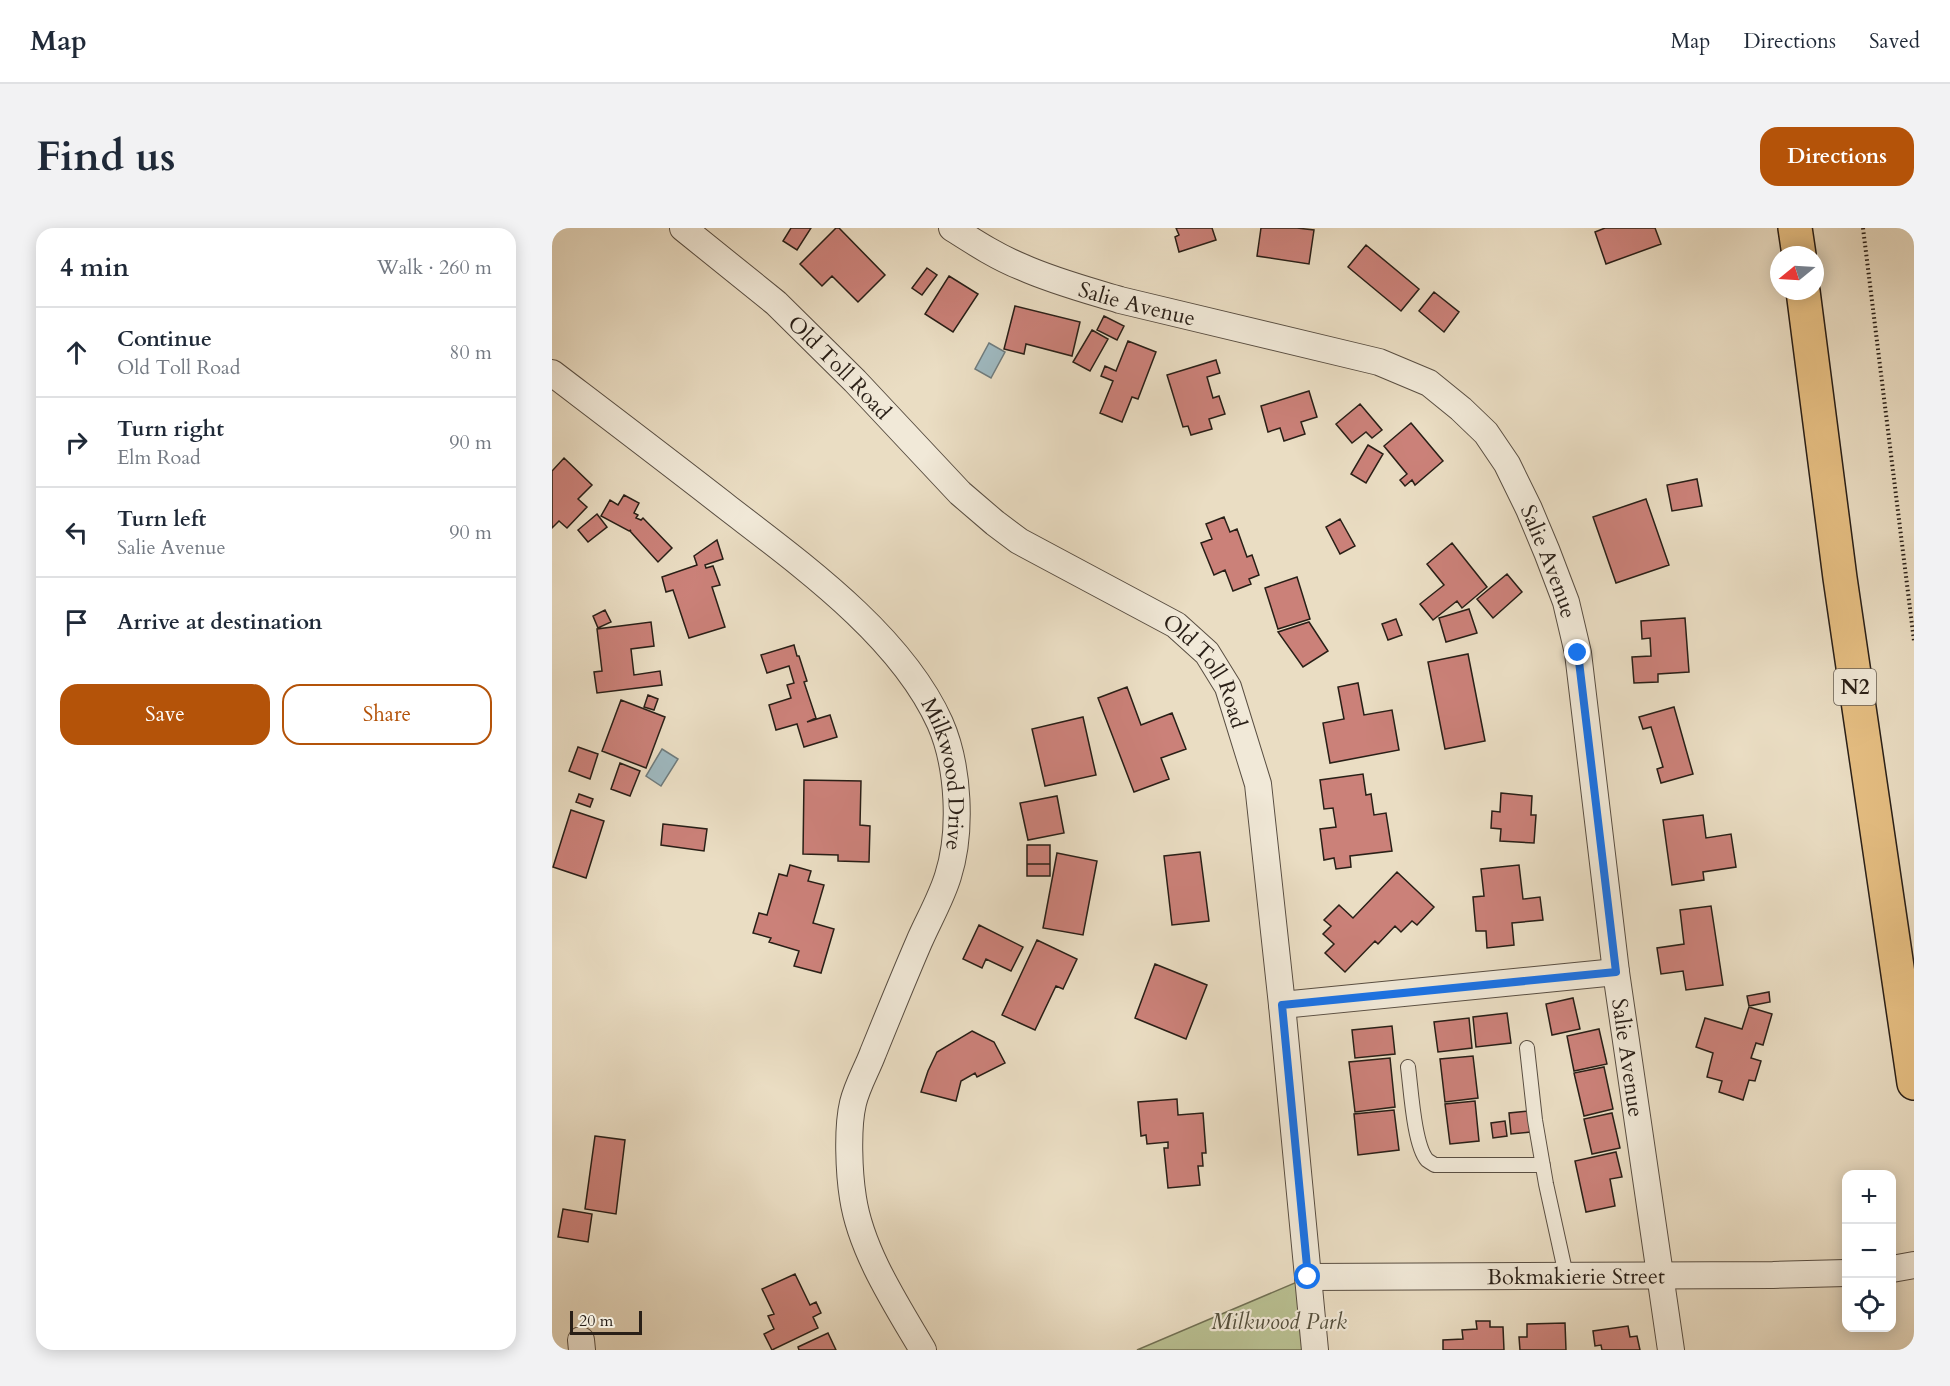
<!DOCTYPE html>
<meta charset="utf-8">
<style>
:root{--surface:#fff;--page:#f2f2f3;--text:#1f2937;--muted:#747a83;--line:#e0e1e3;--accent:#b45309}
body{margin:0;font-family:Cardo,serif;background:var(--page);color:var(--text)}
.controls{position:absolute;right:18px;bottom:18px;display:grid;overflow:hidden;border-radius:12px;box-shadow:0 3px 15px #0003}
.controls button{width:54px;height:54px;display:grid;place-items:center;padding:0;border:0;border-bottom:2px solid var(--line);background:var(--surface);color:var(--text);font:30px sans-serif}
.compass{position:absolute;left:1218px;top:18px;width:54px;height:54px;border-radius:50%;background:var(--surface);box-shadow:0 3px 15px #0003;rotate:252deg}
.scale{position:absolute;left:18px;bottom:15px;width:72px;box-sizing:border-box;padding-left:6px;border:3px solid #291f17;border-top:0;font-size:16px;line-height:21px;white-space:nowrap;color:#291f17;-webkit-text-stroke:4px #f1e9d8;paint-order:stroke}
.stop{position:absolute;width:18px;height:18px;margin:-14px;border:4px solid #1a73e8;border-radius:50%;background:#fff}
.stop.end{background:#1a73e8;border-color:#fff;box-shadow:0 2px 6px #0008}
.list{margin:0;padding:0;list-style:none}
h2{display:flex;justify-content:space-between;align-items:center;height:78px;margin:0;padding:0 24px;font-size:26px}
h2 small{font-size:20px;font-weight:400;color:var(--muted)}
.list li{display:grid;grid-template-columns:39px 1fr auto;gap:18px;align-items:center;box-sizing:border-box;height:90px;padding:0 24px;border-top:2px solid var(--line)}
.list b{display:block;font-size:22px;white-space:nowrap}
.list p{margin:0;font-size:20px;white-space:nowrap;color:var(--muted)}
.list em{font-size:20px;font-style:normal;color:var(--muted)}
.actions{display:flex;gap:12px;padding:18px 24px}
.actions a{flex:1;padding:14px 0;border:2px solid var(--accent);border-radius:18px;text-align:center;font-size:21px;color:var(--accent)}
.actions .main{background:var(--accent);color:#fff}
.icon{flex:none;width:33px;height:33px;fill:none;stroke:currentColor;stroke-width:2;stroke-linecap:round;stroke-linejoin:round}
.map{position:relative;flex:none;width:1362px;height:1122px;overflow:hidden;border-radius:18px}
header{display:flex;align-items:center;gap:36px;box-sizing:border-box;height:84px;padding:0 30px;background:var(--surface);border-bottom:2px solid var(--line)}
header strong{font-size:28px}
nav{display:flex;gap:33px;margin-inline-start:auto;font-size:21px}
.intro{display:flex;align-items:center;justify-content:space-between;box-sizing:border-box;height:144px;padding:0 36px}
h1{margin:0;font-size:42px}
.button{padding:15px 27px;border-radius:18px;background:var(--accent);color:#fff;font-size:21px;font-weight:700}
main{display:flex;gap:36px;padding:0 36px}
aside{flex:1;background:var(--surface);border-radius:18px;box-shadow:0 3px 15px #0003}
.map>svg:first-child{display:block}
.green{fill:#b9c092;stroke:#717054;stroke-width:1.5}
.water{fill:#9eb8bf;stroke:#6f7b7c;stroke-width:1.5}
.building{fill:#cb8179;stroke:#291f17;stroke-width:1.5}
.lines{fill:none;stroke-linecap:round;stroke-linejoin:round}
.service-casing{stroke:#594e42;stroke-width:16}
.minor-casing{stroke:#594e42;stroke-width:28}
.trunk-casing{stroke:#291f17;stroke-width:36}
.path{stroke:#291f17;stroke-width:4;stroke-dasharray:1.5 3;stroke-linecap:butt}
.service{stroke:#f1e9d8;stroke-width:14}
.minor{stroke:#f1e9d8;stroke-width:26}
.trunk{stroke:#e5be82;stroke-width:33}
.route{stroke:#1a73e8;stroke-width:8}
.labels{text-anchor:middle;stroke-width:4.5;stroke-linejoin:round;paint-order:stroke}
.shield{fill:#f1e9d8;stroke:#655c51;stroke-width:1.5}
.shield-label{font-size:21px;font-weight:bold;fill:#291f17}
.street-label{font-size:22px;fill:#291f17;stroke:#f1e9d8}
.park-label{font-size:22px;font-style:italic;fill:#544f3c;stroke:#f1e9d8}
</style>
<header>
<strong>Map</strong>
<nav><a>Map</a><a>Directions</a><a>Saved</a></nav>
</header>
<div class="intro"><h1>Find us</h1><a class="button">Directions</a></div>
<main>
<aside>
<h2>4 min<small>Walk · 260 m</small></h2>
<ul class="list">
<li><svg class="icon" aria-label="ahead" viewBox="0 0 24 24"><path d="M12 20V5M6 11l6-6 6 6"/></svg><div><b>Continue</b><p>Old Toll Road</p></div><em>80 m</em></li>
<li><svg class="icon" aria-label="right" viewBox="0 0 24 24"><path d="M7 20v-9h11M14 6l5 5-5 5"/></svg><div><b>Turn right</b><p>Elm Road</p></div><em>90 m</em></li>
<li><svg class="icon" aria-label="left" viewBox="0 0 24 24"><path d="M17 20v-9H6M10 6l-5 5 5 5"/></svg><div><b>Turn left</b><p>Salie Avenue</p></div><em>90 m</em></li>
<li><svg class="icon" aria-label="arrive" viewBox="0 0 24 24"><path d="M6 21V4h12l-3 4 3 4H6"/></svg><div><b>Arrive at destination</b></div></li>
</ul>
<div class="actions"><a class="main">Save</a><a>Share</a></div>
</aside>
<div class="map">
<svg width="1362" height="1122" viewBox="0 0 1362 1122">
<rect width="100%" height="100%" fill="#eaddc3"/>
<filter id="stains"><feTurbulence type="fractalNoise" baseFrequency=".00333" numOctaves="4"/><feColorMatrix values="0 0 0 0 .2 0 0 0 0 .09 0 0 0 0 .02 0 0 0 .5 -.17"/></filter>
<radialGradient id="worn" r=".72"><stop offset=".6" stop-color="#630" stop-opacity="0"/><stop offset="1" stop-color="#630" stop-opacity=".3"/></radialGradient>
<!-- green -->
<path class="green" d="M752,1051L758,1122H585Z"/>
<!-- water -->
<path class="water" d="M437,115L453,124L439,150L423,141Z
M110,521L126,531L109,558L94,548Z"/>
<!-- building -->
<path class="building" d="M239,0H259L245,22L231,13Z
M284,0H287L333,47L306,74L280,48L270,58L248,36Z
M624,0H660L664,12L627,24L623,9L627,7Z
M709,0H745L762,2L757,36L705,28Z
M1103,0L1109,16L1054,36L1043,4L1053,0Z
M814,17L867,61L849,83L796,39Z
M375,40L385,47L370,67L360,60Z
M397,48L426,66L401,104L373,86Z
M882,64L907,84L892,104L867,83Z
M463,78L528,94L520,128L474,116L472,126L452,121Z
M552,88L572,98L565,112L545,102Z
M540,102L556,111L538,143L521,134Z
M576,113L604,124L586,171L580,169L570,194L548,185L561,153L549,148L553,138L564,143Z
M664,132L668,145L655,149L661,170L667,168L673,186L657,191L660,201L639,207L636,198L631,199L615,147Z
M757,163L765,189L749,194L753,206L732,213L728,200L716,204L709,178Z
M808,176L830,202L820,210L814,204L800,215L784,196Z
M859,195L891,233L863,257L860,252L853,258L848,252L855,246L832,218Z
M816,217L831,226L814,255L799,246Z
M12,230L40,257L26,271L35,279L15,300L7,293L0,300V243Z
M1145,251L1150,278L1120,283L1115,257Z
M72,267L87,275L82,285L86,287L84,290L89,292L91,290L120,320L106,334L78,303L79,302L77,303L49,288L58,272L66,277Z
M1094,271L1117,337L1064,355L1041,289Z
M45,286L55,299L36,314L26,302Z
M672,289L678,304L685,301L695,329L700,327L707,347L697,351L699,356L681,363L673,342L662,347L649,315L660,311L654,296Z
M788,291L803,318L788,326L774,299Z
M165,312L171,331L153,337L154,340L161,338L168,357L160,359L173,399L137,410L121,362L114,364L110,349L145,337L142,328Z
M900,315L935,359L910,380L905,373L881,392L868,376L892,357L875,336Z
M955,346L970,364L941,390L925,371Z
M745,349L758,391L726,401L713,360Z
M917,381L925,405L894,414L887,390Z
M53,382L59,394L46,400L41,388Z
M1133,390L1137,444L1106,446V454L1082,455L1080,429L1099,428L1098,410L1090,411L1089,393Z
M844,391L850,407L836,412L830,396Z
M99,394L102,418L79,421L82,447L108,443L110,457L45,465L42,444L50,443L45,401Z
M757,394L776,423L751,439L726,404Z
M242,417L245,428H247L255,453L252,454L264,490L255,494L278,487L285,509L252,519L245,496L224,502L217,477L239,470L235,457L242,455L237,438L215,445L209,427Z
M916,426L933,513L893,521L876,434Z
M806,455L812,487L840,482L847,522L778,535L771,495L792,491L786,459Z
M575,459L589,497L620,485L634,521L609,530L617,551L582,564L546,470Z
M96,467L106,471L102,482L92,479Z
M69,472L113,489L94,540L50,523Z
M1122,479L1141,546L1109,555L1105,541L1111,539L1099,499L1091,501L1087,489Z
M531,489L544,547L493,558L480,501Z
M26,519L46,526L38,551L17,543Z
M68,535L88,543L78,568L59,561Z
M811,546L814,567L819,566L822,587L834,585L840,623L798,628L799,639L784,641L782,630L772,632L768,601L784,599L781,580L772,581L768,552Z
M252,552L309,553L308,597L318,598L317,634L286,633V627L251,626Z
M949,565L980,568L979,587H984L982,615L948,613L949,601L939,600L940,583L948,584Z
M27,566L41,571L38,579L24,574Z
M505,568L512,605L476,612L468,575Z
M19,582L52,593L34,650L1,639Z
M1151,587L1154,610L1179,606L1184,639L1151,644L1152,652L1120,657L1111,592Z
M111,596L155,601L152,623L109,617Z
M475,617H498V636H475Z
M648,624L657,693L620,697L612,628Z
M505,625L545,633L531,707L491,700Z
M475,636H498V648H475Z
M238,637L259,643L256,653L272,657L261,695L282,701L269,745L242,738L247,723L217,714L219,710L201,705L207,685L215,687L227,646L235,648Z
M967,637L971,671L988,669L991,692L960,695L962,717L935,720L934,703H924L921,669L932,668L929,641Z
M845,644L882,679L865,697L860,693L849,704L843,698L826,716L823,713L793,744L773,725L782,716L771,706L779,698L772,692L787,677L801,690Z
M1159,678L1171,757L1134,762L1131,743L1109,746L1105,720L1132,716L1128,682Z
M427,697L471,719L459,743L434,731L430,740L411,731Z
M485,712L525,731L511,761L504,758L483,802L450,787Z
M603,736L655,757L634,811L583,790Z
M1217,764L1218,774L1197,778L1195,768Z
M1021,770L1028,801L1000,807L994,776Z
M1197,779L1220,786L1211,817L1204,815L1199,830L1209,833L1203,853L1197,852L1191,872L1167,864L1170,853L1155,849L1161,825L1144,819L1153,790L1190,801Z
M955,785L959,815L924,819L921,789Z
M917,790L920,820L886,824L882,794Z
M840,798L843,826L803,830L800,802Z
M1047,801L1055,836L1022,843L1015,808Z
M420,803L442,814L453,835L425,849L423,845L409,853L404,873L369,864L376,843L385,824Z
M921,828L926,870L893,874L888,831Z
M838,830L843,879L803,884L797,834Z
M1052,839L1061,881L1032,888L1022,845Z
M625,871L626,887L651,885L654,925H650L651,938H646L648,957L616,960L612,920H616V914L595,916L594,907L589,908L586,874Z
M923,873L927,913L898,916L893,876Z
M842,882L847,922L806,927L802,886Z
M976,883L978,904L959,906L957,885Z
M1060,885L1068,920L1040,926L1032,891Z
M953,893L955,908L941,910L939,895Z
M43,908L73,912L64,986L33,981Z
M1064,924L1070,949L1058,951L1063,978L1034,984L1023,933Z
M11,981L40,986L36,1014L6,1009Z
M243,1046L258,1077L264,1074L269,1085L261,1089L266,1100L220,1122L212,1106L222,1101L216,1088L222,1086L210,1061Z
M924,1093H938V1099H951L952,1122H891V1112L911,1111L910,1102L925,1101Z
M1013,1095L1014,1122H968L967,1109H975V1096Z
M1076,1098L1078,1109L1085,1108L1088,1122H1050L1049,1117L1043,1118L1041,1103Z
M276,1105L284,1122H247L246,1119Z"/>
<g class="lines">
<defs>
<path id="service" d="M975,820L983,892L994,956L1014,1047
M856,839C859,861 862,917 875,932C878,934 881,936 883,937H991"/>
<g id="minor">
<path id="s1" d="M131,0L224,75L303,153L408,265L443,295L467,313L624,397L655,425L676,459L706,556L730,777L763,1122"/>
<path id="s2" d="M400,0C422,14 445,29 470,39C501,53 535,62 568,72L827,134L877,155L909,181L934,205L955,236L977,281L995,324L1014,374L1026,425L1064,744L1119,1122"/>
<path id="s3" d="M0,145C59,190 117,234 176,280C250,337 349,408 388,495C407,538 410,604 396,648C389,671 376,693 367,714C351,751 336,788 321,825C315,841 305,858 301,875C295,900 297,945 301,970C309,1023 344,1076 371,1122"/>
<path d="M730,777L1064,744"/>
<path d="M1340,1041L1362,1037"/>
<path id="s4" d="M756,1049L1221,1047L1294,1045"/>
<path d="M29,1112L30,1122"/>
</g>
<path id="trunk" d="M1243,0L1247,27
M1251,63L1288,350L1362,855"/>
</defs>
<!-- service casing -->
<use href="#service" class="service-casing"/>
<!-- minor casing -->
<use href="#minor" class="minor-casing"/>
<!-- trunk casing -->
<use href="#trunk" class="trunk-casing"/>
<!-- path -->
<path class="path" d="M1311,0L1362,413"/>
<!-- service -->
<use href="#service" class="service"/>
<!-- minor -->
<use href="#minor" class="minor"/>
<!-- trunk -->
<use href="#trunk" class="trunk"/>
</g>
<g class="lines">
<!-- route -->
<path class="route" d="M756,1049L730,777L1064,744L1026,425"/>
</g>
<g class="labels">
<!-- shield labels -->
<rect class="shield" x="1282" y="441" width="42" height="36" rx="4.5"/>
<g class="shield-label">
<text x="1303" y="466">N2</text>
</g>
<!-- street labels -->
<g class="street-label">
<text dy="8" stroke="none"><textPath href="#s2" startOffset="201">Salie Avenue</textPath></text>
<text dy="8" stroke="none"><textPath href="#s1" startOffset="210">Old Toll Road</textPath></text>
<text dy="8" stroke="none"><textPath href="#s2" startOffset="724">Salie Avenue</textPath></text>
<text dy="8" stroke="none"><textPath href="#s1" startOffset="694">Old Toll Road</textPath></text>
<text dy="8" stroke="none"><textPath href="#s3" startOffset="578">Milkwood Drive</textPath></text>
<text dy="8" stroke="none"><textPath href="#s2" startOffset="1228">Salie Avenue</textPath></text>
<text dy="8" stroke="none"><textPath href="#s4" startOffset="268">Bokmakierie Street</textPath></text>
</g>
<!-- park labels -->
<g class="park-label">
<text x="727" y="1101">Milkwood Park</text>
</g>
</g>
<rect width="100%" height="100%" filter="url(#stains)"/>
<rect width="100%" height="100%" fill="url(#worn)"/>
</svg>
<div class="controls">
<button>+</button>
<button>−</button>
<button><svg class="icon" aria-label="locate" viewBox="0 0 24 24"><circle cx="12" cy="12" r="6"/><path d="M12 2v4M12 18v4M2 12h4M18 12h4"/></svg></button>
</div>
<svg class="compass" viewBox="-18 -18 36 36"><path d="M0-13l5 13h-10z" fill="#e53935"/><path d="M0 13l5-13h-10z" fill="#747a83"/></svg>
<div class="scale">20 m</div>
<div class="stop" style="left:756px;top:1049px"></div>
<div class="stop end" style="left:1026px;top:425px"></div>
</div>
</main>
